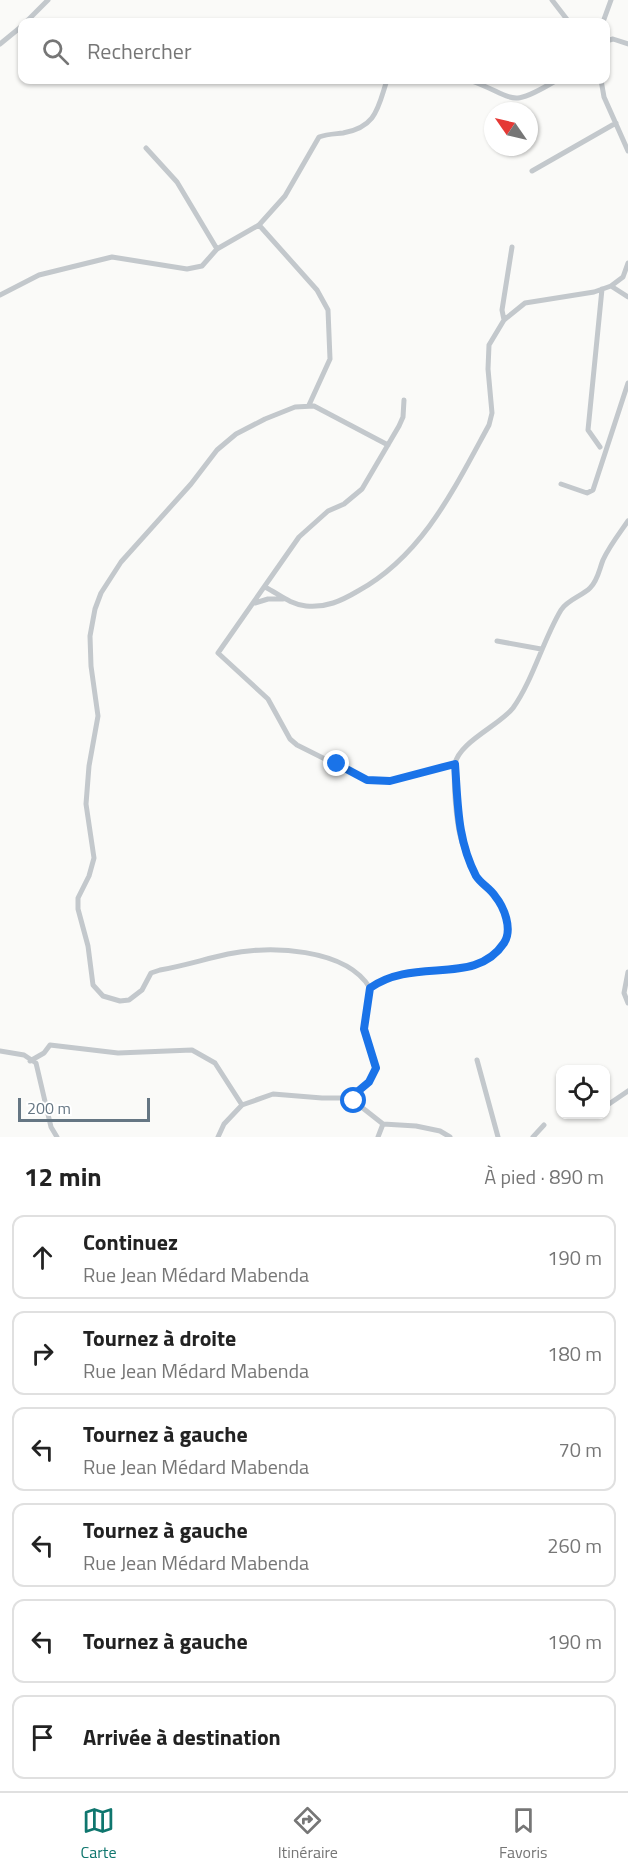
<!DOCTYPE html>
<html lang="fr">
<meta charset="utf-8">
<style>
:root{--surface:#fff;--page:#f2f2f2;--text:#222;--muted:#767676;--line:#e0e0e0;--accent:#0f766e}
body{margin:0;font-family:"Titillium Web",sans-serif;background:var(--page);color:var(--text)}
.controls{position:absolute;right:18px;bottom:18px;display:grid;overflow:hidden;border-radius:12px;box-shadow:0 2px 4px #0004}
.controls button{width:54px;height:54px;display:grid;place-items:center;padding:0;border:0;border-bottom:2px solid var(--line);background:var(--surface);color:var(--text);font:30px sans-serif}
.compass{position:absolute;left:484px;top:102px;width:54px;height:54px;border-radius:50%;background:var(--surface);box-shadow:0 2px 4px #0004;rotate:304deg}
.scale{position:absolute;left:18px;bottom:15px;width:132px;box-sizing:border-box;padding-left:6px;border:3px solid #657683;border-top:0;font-size:16px;line-height:21px;white-space:nowrap;color:#657683;-webkit-text-stroke:4px #fff;paint-order:stroke}
.stop{position:absolute;width:18px;height:18px;margin:-14px;border:4px solid #1a73e8;border-radius:50%;background:#fff}
.stop.end{background:#1a73e8;border-color:#fff;box-shadow:0 2px 6px #0008}
.list{margin:0;padding:0;list-style:none}
h2{display:flex;justify-content:space-between;align-items:center;height:78px;margin:0;padding:0 24px;font-size:26px}
h2 small{font-size:20px;font-weight:400;color:var(--muted)}
.list li{display:grid;grid-template-columns:39px 1fr auto;gap:18px;align-items:center;box-sizing:border-box;height:84px;margin:0 12px 12px;padding:0 12px;border:2px solid var(--line);border-radius:12px}
.list b{display:block;font-size:22px;white-space:nowrap}
.list p{margin:0;font-size:20px;white-space:nowrap;color:var(--muted)}
.list em{font-size:20px;font-style:normal;color:var(--muted)}
.icon{flex:none;width:33px;height:33px;fill:none;stroke:currentColor;stroke-width:2;stroke-linecap:round;stroke-linejoin:round}
.map{position:relative;flex:none;width:628px;height:1137px;overflow:hidden}
.search{position:absolute;background:var(--surface);box-shadow:0 2px 4px #0004;left:18px;right:18px;top:18px;height:66px;display:flex;align-items:center;gap:15px;box-sizing:border-box;padding:0 21px;border-radius:12px;color:var(--muted);font-size:22px}
.sheet{height:654px;background:var(--surface)}
nav{display:flex;justify-content:space-around;align-items:center;box-sizing:border-box;height:84px;border-top:2px solid var(--line);background:var(--surface);font-size:16px;color:var(--muted)}
nav a{display:grid;justify-items:center;gap:3px}
nav .on{color:var(--accent)}
.map>svg:first-child{display:block}
.lines{fill:none;stroke-linecap:round;stroke-linejoin:round}
.minor{stroke:#c3c8cc;stroke-width:5}
.route{stroke:#1a73e8;stroke-width:8}
</style>
<div class="map">
<svg width="628" height="1137" viewBox="0 0 628 1137">
<rect width="100%" height="100%" fill="#fafaf8"/>
<g class="lines">
<!-- minor -->
<path class="minor" d="M552,0L569,22
M26,22L48,0
M603,22L611,0
M606,41L613,39L628,44
M0,44L22,26
M469,80C517,97 507,110 557,80
M601,80L604,97L628,151
M146,148L177,182L217,249
M532,171L616,123
M259,225L317,290L328,310L330,359L309,405
M611,286L623,277L628,263
M0,295L39,275L112,257L187,269L202,266L217,249L259,225L285,196L319,137C327,134 335,134 343,133C377,127 378,107 387,80
M504,320L502,310L512,247
M404,400L403,417L399,426L362,489L344,504L328,511L299,537L218,653L268,699L290,739L297,745L367,780L390,781L455,764
M600,447L588,430L602,289
M561,484L587,493L593,490L628,383
M265,587C279,594 289,604 306,606C326,608 341,601 358,591C423,555 454,489 489,425L492,413L488,369L489,345L504,320L525,303L594,292L611,286L628,297
M255,603L268,599H283
M497,641L541,649
M628,972L624,993L628,1003
M370,988C346,948 269,945 228,954C205,959 183,966 160,970L151,973L142,990L129,1000L120,1001L103,996L93,985L88,946L78,909V898L89,876L94,858L86,804L89,766L98,716L91,666L90,636L95,609L101,593L121,562L191,484L217,450L236,434L265,419L295,407L314,406L388,445
M0,1051L24,1055L36,1063L51,1127L57,1137
M477,1060L498,1137
M30,1061L44,1053L50,1045L118,1053L192,1050L215,1063L242,1105
M350,1098L369,1082L376,1068L364,1029L370,988C414,956 474,986 503,945C513,930 505,907 494,894C489,888 482,884 478,878C471,869 466,856 463,845C456,828 453,782 455,764C459,742 500,725 513,708C533,680 543,640 561,610C567,600 582,596 590,588C598,580 599,570 603,560C610,545 619,534 628,521
M350,1098L383,1124L416,1126L440,1131L450,1137
M606,1106L628,1091
M585,1115L587,1114
M218,1137L224,1124L242,1105L273,1094L322,1098H350
M378,1137L383,1124
M533,1137L544,1125"/>
</g>
<g class="lines">
<!-- route -->
<path class="route" d="M337,764L367,780L390,781L455,764C458,804 457,839 476,876C481,884 490,888 495,896C504,907 513,929 504,943C475,987 415,956 370,988L364,1029L376,1068L369,1082L350,1098L354,1101"/>
</g>
</svg>
<div class="controls">
<button><svg class="icon" aria-label="locate" viewBox="0 0 24 24"><circle cx="12" cy="12" r="6"/><path d="M12 2v4M12 18v4M2 12h4M18 12h4"/></svg></button>
</div>
<svg class="compass" viewBox="-18 -18 36 36"><path d="M0-13l5 13h-10z" fill="#e53935"/><path d="M0 13l5-13h-10z" fill="#767676"/></svg>
<div class="scale">200 m</div>
<div class="stop" style="left:354px;top:1101px"></div>
<div class="stop end" style="left:337px;top:764px"></div>
<div class="search"><svg class="icon" aria-label="search" viewBox="0 0 24 24"><circle cx="10" cy="10" r="6"/><path d="M15 15l6 6"/></svg>Rechercher</div>
</div>
<section class="sheet">
<h2>12 min<small>À pied · 890 m</small></h2>
<ul class="list">
<li><svg class="icon" aria-label="ahead" viewBox="0 0 24 24"><path d="M12 20V5M6 11l6-6 6 6"/></svg><div><b>Continuez</b><p>Rue Jean Médard Mabenda</p></div><em>190 m</em></li>
<li><svg class="icon" aria-label="right" viewBox="0 0 24 24"><path d="M7 20v-9h11M14 6l5 5-5 5"/></svg><div><b>Tournez à droite</b><p>Rue Jean Médard Mabenda</p></div><em>180 m</em></li>
<li><svg class="icon" aria-label="left" viewBox="0 0 24 24"><path d="M17 20v-9H6M10 6l-5 5 5 5"/></svg><div><b>Tournez à gauche</b><p>Rue Jean Médard Mabenda</p></div><em>70 m</em></li>
<li><svg class="icon" aria-label="left" viewBox="0 0 24 24"><path d="M17 20v-9H6M10 6l-5 5 5 5"/></svg><div><b>Tournez à gauche</b><p>Rue Jean Médard Mabenda</p></div><em>260 m</em></li>
<li><svg class="icon" aria-label="left" viewBox="0 0 24 24"><path d="M17 20v-9H6M10 6l-5 5 5 5"/></svg><div><b>Tournez à gauche</b></div><em>190 m</em></li>
<li><svg class="icon" aria-label="arrive" viewBox="0 0 24 24"><path d="M6 21V4h12l-3 4 3 4H6"/></svg><div><b>Arrivée à destination</b></div></li>
</ul>
</section>
<nav>
<a class="on"><svg class="icon" aria-label="map" viewBox="0 0 24 24"><path d="M3 6l6-2 6 2 6-2v14l-6 2-6-2-6 2zM9 4v14M15 6v14"/></svg>Carte</a>
<a><svg class="icon" aria-label="directions" viewBox="0 0 24 24"><path d="M12 3l9 9-9 9-9-9zM9 14v-3h6M13 9l2 2-2 2"/></svg>Itinéraire</a>
<a><svg class="icon" aria-label="saved" viewBox="0 0 24 24"><path d="M7 4h10v16l-5-4-5 4z"/></svg>Favoris</a>
</nav>
